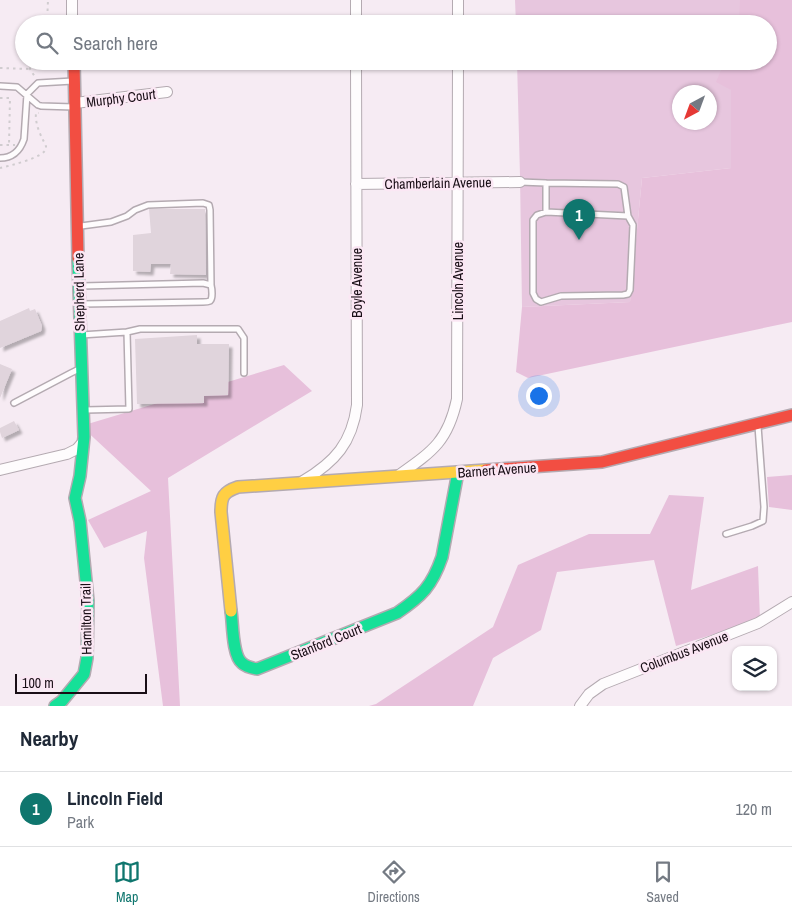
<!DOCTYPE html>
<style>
:root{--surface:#fff;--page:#f2f2f3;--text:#1f2937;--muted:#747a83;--line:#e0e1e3;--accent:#0f766e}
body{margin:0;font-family:"Archivo Narrow",sans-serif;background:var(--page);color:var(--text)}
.controls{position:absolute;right:15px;bottom:15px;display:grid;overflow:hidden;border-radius:10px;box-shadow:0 1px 4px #0004}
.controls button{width:45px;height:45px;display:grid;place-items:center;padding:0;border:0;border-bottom:1px solid var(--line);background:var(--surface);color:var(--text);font:25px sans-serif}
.compass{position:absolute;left:672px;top:85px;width:45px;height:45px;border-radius:50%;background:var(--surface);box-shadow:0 1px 4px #0004;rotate:221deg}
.scale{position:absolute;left:15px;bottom:12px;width:132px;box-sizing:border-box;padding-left:5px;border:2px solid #190e16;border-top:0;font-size:14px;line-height:18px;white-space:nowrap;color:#190e16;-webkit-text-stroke:4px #fbe7f4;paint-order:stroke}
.you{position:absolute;left:538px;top:395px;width:18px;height:18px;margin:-12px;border:4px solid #fff;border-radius:50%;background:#1a73e8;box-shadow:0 0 0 8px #1a73e833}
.badge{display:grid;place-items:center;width:32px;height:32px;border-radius:50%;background:var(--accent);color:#fff;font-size:16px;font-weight:700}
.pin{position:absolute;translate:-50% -41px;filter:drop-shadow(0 1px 2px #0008)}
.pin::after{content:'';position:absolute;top:26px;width:18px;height:15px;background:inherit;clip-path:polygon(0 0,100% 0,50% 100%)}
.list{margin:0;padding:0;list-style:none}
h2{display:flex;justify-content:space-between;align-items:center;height:65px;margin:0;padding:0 20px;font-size:21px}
h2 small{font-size:16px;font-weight:400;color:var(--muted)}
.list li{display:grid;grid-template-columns:32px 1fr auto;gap:15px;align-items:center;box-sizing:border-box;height:75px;padding:0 20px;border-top:1px solid var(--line)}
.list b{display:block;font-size:19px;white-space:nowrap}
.list p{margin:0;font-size:16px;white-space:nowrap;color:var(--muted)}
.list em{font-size:16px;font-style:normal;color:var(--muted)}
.icon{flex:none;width:28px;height:28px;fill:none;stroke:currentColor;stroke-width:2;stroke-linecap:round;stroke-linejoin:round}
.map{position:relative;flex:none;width:792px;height:706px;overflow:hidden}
.search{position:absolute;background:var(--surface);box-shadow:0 1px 4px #0004;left:15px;right:15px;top:15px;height:55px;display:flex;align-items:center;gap:12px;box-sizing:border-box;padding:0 18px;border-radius:28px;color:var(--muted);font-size:19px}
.sheet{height:140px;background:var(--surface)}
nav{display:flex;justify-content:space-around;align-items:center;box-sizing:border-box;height:70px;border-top:1px solid var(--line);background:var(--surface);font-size:14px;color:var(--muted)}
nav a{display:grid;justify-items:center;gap:2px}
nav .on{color:var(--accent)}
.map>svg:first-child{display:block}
.green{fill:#e7c6de;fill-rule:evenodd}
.forest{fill:#e7c0db}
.building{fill:#e0d4dc;filter:url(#shadow)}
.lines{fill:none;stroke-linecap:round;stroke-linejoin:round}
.lane-casing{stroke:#b4aab1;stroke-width:8}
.street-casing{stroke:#b4aab1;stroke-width:12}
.fast-casing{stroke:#b4aab1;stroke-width:14}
.slow-casing{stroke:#b4aab1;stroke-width:14}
.jam-casing{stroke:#b4aab1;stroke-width:14}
.path{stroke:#d0cccf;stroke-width:2;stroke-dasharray:2.5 4;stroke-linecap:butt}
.lane{stroke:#fefcfd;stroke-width:5}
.street{stroke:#fefcfd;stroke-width:10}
.fast{stroke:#16e098;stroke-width:11}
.slow{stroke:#ffcf43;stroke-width:11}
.jam{stroke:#f24e42;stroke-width:11}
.labels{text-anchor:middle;stroke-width:5;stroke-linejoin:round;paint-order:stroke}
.street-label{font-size:14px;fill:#190e16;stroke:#fbe7f4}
</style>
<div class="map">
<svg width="792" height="706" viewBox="0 0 792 706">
<defs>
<filter id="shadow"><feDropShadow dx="3.5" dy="3.5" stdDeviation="1" flood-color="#0004"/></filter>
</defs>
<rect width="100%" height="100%" fill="#f6ebf3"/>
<!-- green -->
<path class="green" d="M515,0H747L750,24H516Z
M517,61H725L731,90V168L642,178L630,302L522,307L520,176ZM680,92H710V122H680Z"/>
<!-- forest -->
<path class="forest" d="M740,0H792V322L528,378L516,372L522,307L630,302L642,178L731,168V90L716,82L725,61H768V24H739Z
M284,365L312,391L168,478L180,706H163L144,558L147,531L104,548L88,520L151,491L81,426Z
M792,475V510L769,507L767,477Z
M669,495L704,497L691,590L758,566L760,620L676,646L654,560L557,572L541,630L493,658L473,706H369L376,704L493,627L518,565L589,534H650Z"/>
<!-- building -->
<path class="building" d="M149,209H205L206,275L170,274L171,264H151L150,272L133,271V235L151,233Z
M29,308L30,311L35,309L42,326L41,331L0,348V321Z
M197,335V344H229L228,395L204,396V403L137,404L135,339Z
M0,364L12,369L0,398Z
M14,421L19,430L2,438L0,432V428Z"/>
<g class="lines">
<defs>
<path id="lane" d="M0,86L17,87L38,105L41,106L74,107
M0,158C13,158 20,151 24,139L27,94L38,83L73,81
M520,182L546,183V212L628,216L624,187L618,184L546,183
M546,212L537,215L533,220V293L536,299L541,302L561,296L623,295L628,294L630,290L633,225L628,216
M81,226L111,222L127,216L135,210L148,205L203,203L209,205L210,210L211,285
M82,286L203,283L211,285C212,289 213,298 210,301C208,302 205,302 203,302L82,304
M127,332L140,329H238L244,338V373
M81,335L127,332L129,409L85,410
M14,403L71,373L79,369
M726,534L752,526L763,521L764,507L758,426"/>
<path id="street" d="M72,0V24
M458,0V24
M356,24V0
M75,103L167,92
M356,184L520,182
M0,470L67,454L77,449L83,442
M399,475C433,451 448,441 457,399L458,61
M303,481C335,462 352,443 357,405L356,61
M580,706L589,694L603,684L758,623L792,602"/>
<path id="fast" d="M231,611C233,623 232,655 242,663C246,667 252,668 257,669L397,613C422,596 432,586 442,557L458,472
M55,706L62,701L84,674L87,658L88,601L80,521L75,498L80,476L84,437L78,259"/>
<path id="slow" d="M231,611L221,512C221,497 223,492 238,487L486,470"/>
<path id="jam" d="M74,61L78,259
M486,470L602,462L792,415"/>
</defs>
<!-- lane casing -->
<use href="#lane" class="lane-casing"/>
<!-- street casing -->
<use href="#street" class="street-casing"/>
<!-- fast casing -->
<use href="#fast" class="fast-casing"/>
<!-- slow casing -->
<use href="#slow" class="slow-casing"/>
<!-- jam casing -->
<use href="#jam" class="jam-casing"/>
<!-- path -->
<path class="path" d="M47,24L48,0
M31,61L30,69L35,77
M0,68L30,69
M0,98H10L9,145
M0,145H15
M0,168C8,166 48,157 46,147C46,145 44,142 43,140C39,132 35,122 36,113H39"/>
<!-- lane -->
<use href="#lane" class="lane"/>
<!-- street -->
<use href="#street" class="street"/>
<!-- fast -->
<use href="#fast" class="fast"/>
<!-- slow -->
<use href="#slow" class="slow"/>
<!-- jam -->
<use href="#jam" class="jam"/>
</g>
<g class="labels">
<!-- street labels -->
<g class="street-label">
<text transform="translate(121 98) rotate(-7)" y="5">Murphy Court</text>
<text transform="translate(438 183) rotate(-1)" y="5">Chamberlain Avenue</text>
<text transform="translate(458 281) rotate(-90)" y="5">Lincoln Avenue</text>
<text transform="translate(357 283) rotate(-90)" y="5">Boyle Avenue</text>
<text transform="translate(79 292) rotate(-91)" y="5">Shepherd Lane</text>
<text transform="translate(497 470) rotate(-4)" y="5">Barnert Avenue</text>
<text transform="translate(86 619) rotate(-91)" y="5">Hamilton Trail</text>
<text transform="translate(326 642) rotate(-22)" y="5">Stanford Court</text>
<text transform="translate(684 652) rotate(-21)" y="5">Columbus Avenue</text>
</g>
</g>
</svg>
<div class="controls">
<button><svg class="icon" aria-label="layers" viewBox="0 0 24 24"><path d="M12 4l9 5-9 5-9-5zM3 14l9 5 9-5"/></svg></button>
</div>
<svg class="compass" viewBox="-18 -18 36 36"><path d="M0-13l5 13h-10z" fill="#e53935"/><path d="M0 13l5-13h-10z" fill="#747a83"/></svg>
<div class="scale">100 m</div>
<div class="you"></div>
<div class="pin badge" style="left:579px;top:240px">1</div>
<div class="search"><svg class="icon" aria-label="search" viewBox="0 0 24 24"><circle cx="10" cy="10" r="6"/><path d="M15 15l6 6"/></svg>Search here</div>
</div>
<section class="sheet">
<h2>Nearby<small></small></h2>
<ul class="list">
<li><span class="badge">1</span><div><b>Lincoln Field</b><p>Park</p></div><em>120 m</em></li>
</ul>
</section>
<nav>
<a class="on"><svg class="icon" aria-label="map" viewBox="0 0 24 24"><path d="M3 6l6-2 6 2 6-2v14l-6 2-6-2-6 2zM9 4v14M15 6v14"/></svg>Map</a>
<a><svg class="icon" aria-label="directions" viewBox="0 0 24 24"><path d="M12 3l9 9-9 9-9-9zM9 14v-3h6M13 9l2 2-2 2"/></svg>Directions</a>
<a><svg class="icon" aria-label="saved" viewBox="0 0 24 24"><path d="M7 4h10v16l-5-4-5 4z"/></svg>Saved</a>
</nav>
